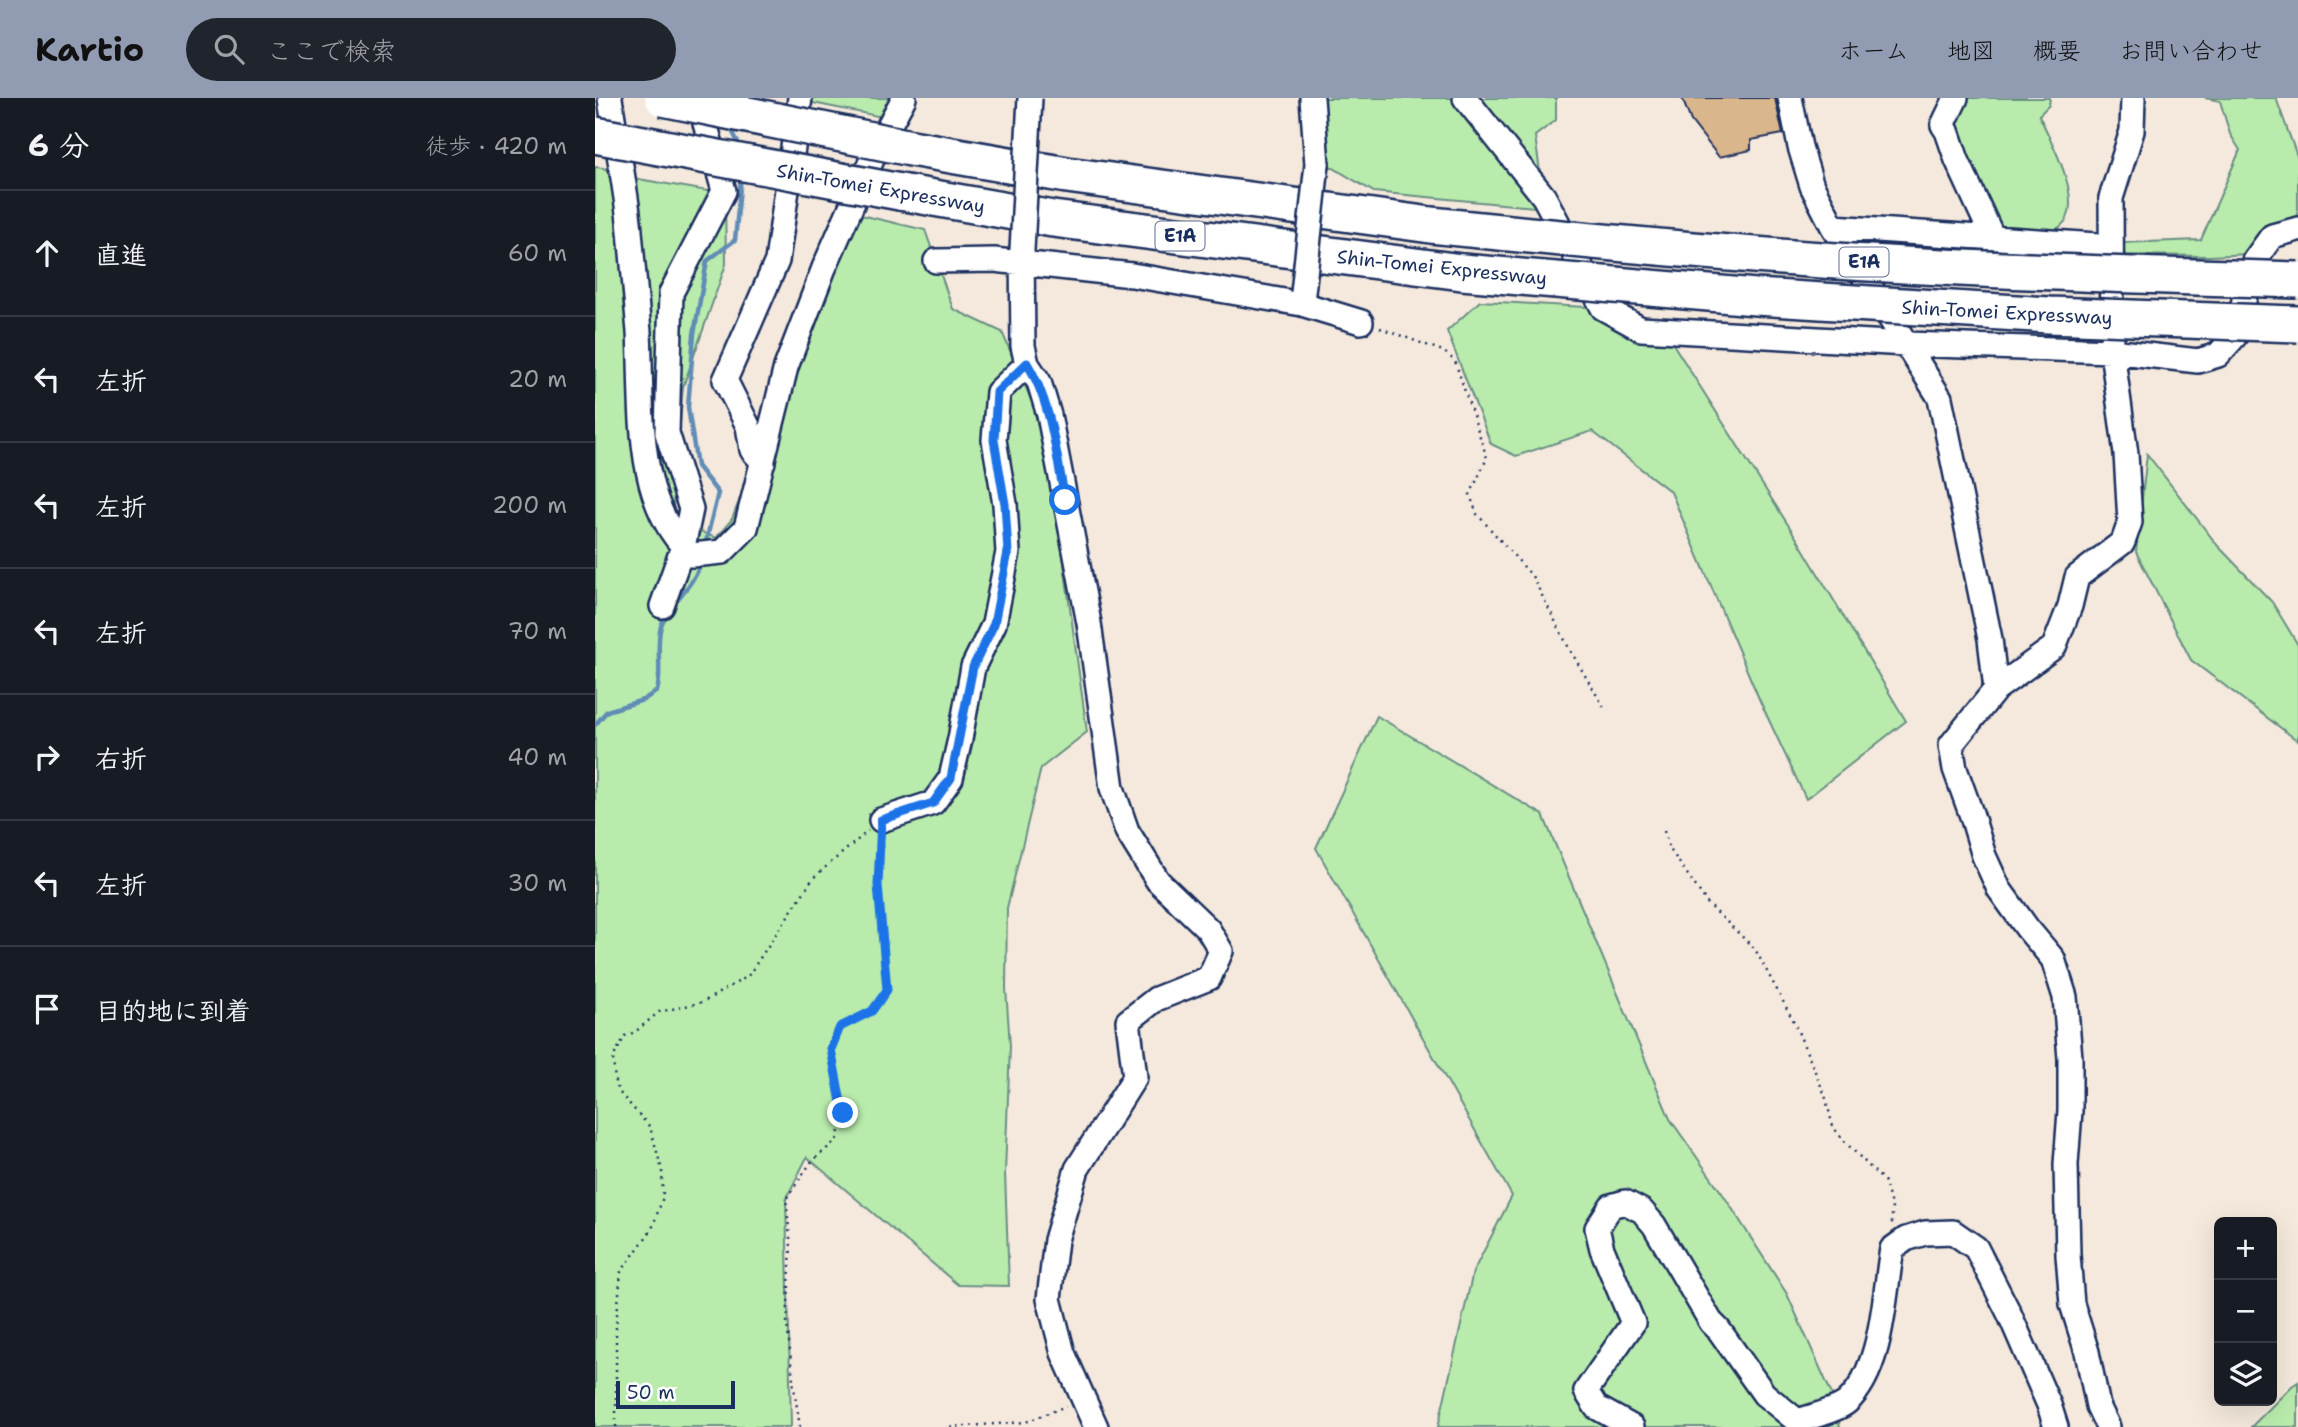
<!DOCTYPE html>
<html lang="ja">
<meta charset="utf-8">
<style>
:root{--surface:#171b24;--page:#20242c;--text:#f1f3f6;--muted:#9ea1a6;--line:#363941;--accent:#919bb2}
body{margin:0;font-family:"Shantell Sans","Klee One",sans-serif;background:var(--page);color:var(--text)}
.controls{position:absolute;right:21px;bottom:21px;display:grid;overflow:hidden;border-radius:10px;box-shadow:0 7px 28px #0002}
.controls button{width:63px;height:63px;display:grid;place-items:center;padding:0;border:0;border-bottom:2px solid var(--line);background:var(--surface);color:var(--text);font:35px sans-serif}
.scale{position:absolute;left:21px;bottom:18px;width:119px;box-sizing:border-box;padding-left:7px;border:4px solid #1b2f5e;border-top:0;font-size:19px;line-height:24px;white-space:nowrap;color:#1b2f5e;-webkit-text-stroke:5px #fff;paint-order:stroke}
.stop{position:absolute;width:21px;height:21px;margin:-16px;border:5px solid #1a73e8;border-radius:50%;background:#fff}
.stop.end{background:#1a73e8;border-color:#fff;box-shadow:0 2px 7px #0008}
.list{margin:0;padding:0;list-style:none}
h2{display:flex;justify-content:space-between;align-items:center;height:91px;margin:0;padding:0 28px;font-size:30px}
h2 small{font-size:23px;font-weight:400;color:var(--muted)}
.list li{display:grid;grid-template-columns:46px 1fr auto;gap:21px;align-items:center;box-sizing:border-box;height:126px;padding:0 28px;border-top:2px solid var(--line)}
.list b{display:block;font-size:26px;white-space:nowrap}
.list em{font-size:23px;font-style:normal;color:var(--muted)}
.icon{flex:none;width:38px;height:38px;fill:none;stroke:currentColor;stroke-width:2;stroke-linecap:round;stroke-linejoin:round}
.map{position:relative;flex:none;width:1703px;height:1329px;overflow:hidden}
header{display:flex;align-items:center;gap:42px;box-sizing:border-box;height:98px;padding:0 35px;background:var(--accent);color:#111}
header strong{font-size:33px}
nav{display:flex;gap:38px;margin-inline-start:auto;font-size:24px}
.search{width:490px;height:63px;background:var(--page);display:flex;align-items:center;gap:18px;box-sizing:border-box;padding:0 24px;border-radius:38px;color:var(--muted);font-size:26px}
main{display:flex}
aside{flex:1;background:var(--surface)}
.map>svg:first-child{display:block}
.green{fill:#b9ecac;stroke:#6a8e85;stroke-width:2}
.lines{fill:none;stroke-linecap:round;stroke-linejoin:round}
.stream{stroke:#618cb6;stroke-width:4.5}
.building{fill:#d9b68b;stroke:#1b2f5e;stroke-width:2}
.minor-casing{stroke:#1b2f5e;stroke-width:28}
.highway-casing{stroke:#1b2f5e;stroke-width:40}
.path{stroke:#1b2f5e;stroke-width:2.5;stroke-dasharray:2 5;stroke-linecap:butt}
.minor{stroke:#fff;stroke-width:23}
.highway{stroke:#fff;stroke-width:35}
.minor-bridge-casing{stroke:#1b2f5e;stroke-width:28;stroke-linecap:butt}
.highway-bridge-casing{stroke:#1b2f5e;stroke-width:40;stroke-linecap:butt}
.minor-bridge{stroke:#fff;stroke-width:23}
.highway-bridge{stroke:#fff;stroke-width:35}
.route{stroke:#1a73e8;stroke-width:9}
.labels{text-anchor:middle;stroke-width:6;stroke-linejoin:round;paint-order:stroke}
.shield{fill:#fff;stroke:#5f6d8e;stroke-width:2}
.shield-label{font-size:18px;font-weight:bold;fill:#1b2f5e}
.street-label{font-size:19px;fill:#1b2f5e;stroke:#fff}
</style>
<header>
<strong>Kartio</strong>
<div class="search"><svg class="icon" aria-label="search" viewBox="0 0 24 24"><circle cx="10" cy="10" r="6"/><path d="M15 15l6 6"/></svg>ここで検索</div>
<nav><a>ホーム</a><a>地図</a><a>概要</a><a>お問い合わせ</a></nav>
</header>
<main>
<aside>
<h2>6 分<small>徒歩 · 420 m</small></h2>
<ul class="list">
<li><svg class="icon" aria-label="ahead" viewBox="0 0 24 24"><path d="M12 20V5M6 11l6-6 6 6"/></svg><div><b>直進</b></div><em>60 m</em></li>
<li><svg class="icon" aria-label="left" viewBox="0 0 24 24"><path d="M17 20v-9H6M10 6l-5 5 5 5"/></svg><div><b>左折</b></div><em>20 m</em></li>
<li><svg class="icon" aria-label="left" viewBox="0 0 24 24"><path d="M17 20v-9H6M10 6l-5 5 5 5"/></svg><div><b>左折</b></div><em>200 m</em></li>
<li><svg class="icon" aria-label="left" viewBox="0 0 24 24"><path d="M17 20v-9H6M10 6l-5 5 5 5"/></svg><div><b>左折</b></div><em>70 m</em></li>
<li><svg class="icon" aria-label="right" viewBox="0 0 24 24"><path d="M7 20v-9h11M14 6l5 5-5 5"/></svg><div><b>右折</b></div><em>40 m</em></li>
<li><svg class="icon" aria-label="left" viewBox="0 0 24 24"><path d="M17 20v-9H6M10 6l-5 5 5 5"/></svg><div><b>左折</b></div><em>30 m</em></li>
<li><svg class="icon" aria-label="arrive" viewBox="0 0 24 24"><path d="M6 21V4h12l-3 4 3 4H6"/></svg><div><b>目的地に到着</b></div></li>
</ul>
</aside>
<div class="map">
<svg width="1703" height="1329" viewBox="0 0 1703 1329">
<rect width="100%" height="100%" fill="#f4e9dc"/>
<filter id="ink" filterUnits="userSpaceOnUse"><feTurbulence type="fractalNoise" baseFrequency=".0143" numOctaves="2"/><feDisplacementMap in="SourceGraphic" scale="14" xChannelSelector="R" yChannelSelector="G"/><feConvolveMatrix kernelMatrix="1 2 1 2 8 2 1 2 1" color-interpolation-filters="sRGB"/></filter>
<g filter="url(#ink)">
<!-- green -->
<path class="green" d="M193,0H307L292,20Z
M711,0H961V22L940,38L950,110L779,94L727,63Z
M1368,0H1455L1454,7L1444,17C1455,42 1486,96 1471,122C1467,129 1456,135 1450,140L1398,136L1353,35Z
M1610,0H1681L1703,61V117L1680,126L1654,156L1614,158L1523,157L1525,145L1606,142L1645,52L1635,36L1625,3Z
M0,69L8,70L32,79L130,96L131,166L88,289L77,422L121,440L137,421L256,117H266L330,132L358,211L407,234L447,327L461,407L492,634L446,670L412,810L411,890L415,948L410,1075L414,1188L363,1187L212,1059L191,1101L196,1328L194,1329H0Z
M885,203L1008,210L1078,246L1204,444L1311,623L1211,701L1165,603L1076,394L997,333L921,358L896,346L852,233Z
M1552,356L1623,448L1677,504L1703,547V643L1596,562L1541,454Z
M782,618L948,717L1075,1021L1129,1098L1192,1196L1239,1301L1245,1329H843L878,1174L917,1098L721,750Z
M1703,1284V1329H1656L1697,1288Z"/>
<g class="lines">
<!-- stream -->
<path class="stream" d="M134,27L146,50
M110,448L123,395L102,368L93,309L99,236L112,163L140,142L146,79
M0,627L12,613L48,602L62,593C68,572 60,549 66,528C72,507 99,490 106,463"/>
</g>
<!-- building -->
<path class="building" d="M1087,0H1180L1188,36L1156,42V52L1124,59L1096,23Z"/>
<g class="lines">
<defs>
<path id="minor" d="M15,0C21,44 31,88 35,133C38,166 41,200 44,234C48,306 38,405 97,457L127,454L151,430L191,269L229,170L282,50L309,0
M717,0L722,66
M870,0L949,99L1008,210L1046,231L1311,246L1517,253L1603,263L1623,257L1640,238L1659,163L1677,138L1703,131
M1195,0L1205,49L1217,88L1238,129L1345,300L1395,541L1401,591
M1361,0L1348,27L1352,33L1362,62L1398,140
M1238,129L1516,148
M427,152L428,248L432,266L444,284L454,317L494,525L517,690L532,733L563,783L613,831L626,853L614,880L561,901L533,923L540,979L482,1071L461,1142L454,1201L468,1255L501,1329
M341,163L399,162L537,177L707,206L766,224
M168,364L157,352L153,328L130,282L182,163L205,0
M67,508L88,449L96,411L72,335L76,195L129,93L103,0
M286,722L338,705L356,680L365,641L378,569L399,526L413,454L410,406L399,342L403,294L432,266
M1037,1329L1001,1309L991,1293L1038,1225L1007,1151L1002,1130L1016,1108L1030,1104L1047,1113L1059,1127L1116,1224L1124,1232L1169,1296L1202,1323C1215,1319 1243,1312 1252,1304C1288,1271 1289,1197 1297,1151L1311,1141L1330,1135L1358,1134L1381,1150L1414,1215L1454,1307L1461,1329
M1513,1329L1503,1308L1492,1254L1477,1206L1473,1157L1471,1066L1475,1013V960L1470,899L1458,861L1432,830L1404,791L1389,758L1377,718L1360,671L1356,647L1401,591L1459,549L1475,508L1482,479L1528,444L1535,424L1531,356L1517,253L1516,100L1537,33L1538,0"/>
<path id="highway" d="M316,50L472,77L836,127
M305,94L458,121L867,174"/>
</defs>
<!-- minor casing -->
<use href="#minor" class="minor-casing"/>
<!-- highway casing -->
<use href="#highway" class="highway-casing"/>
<!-- path -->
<path class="path" d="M785,230L848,253L860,263L892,360L875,397L882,416L937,478L975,552L1010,611
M1069,733L1074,750L1113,806L1160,851L1198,922L1230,997L1238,1029L1252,1046L1290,1084L1297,1111V1127
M21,1329V1228L26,1174L57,1131L68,1099L67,1072L55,1029L24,994L20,985L18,960L30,938L40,934L64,914L108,904L153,878L219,779L273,733
M205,1329L199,1290L192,1225L196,1149L191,1101L217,1063L242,1042L248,1015L236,951L245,929L277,913L292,892L283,787L285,739
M355,1329L431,1324L471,1308"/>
<!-- minor -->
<use href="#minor" class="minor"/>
<!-- highway -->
<use href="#highway" class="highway"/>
<defs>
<path id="minor-bridge" d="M427,152L435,0
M708,195L722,66"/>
<path id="highway-bridge" d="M68,0L316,50
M0,37L305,94
M836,127C971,141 1107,154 1242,163C1396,173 1549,178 1703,182
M867,174L1161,199L1454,217L1703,226"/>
</defs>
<!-- minor-bridge casing -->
<use href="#minor-bridge" class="minor-bridge-casing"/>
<!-- highway-bridge casing -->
<use href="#highway-bridge" class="highway-bridge-casing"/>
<!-- minor-bridge -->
<use href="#minor-bridge" class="minor-bridge"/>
<!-- highway-bridge -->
<use href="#highway-bridge" class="highway-bridge"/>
</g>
</g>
<g class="lines" filter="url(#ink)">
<!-- route -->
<path class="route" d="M248,1015L236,951L245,929L277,913L292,892L283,787L286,722L338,705L356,680L378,569L399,526L413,454L410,406L399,342L402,294L432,265C457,306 461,356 470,402"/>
</g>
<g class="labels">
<!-- shield labels -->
<g class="shield">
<rect x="560.5" y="123.5" width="49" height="29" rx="5"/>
<rect x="1244.5" y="149.5" width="49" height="29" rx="5"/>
</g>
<g class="shield-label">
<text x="585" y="144">E1A</text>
<text x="1269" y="170">E1A</text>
</g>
<!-- street labels -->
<g class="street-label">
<text transform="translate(286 90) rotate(10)" y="7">Shin-Tomei Expressway</text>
<text transform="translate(847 169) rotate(6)" y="7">Shin-Tomei Expressway</text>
<text transform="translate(1412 214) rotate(3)" y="7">Shin-Tomei Expressway</text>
</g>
</g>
</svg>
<div class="controls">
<button>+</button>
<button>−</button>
<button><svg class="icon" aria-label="layers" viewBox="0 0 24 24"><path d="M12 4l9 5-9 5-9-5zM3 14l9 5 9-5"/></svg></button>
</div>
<div class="scale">50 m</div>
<div class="stop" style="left:470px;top:402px"></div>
<div class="stop end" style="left:248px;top:1015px"></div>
</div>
</main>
